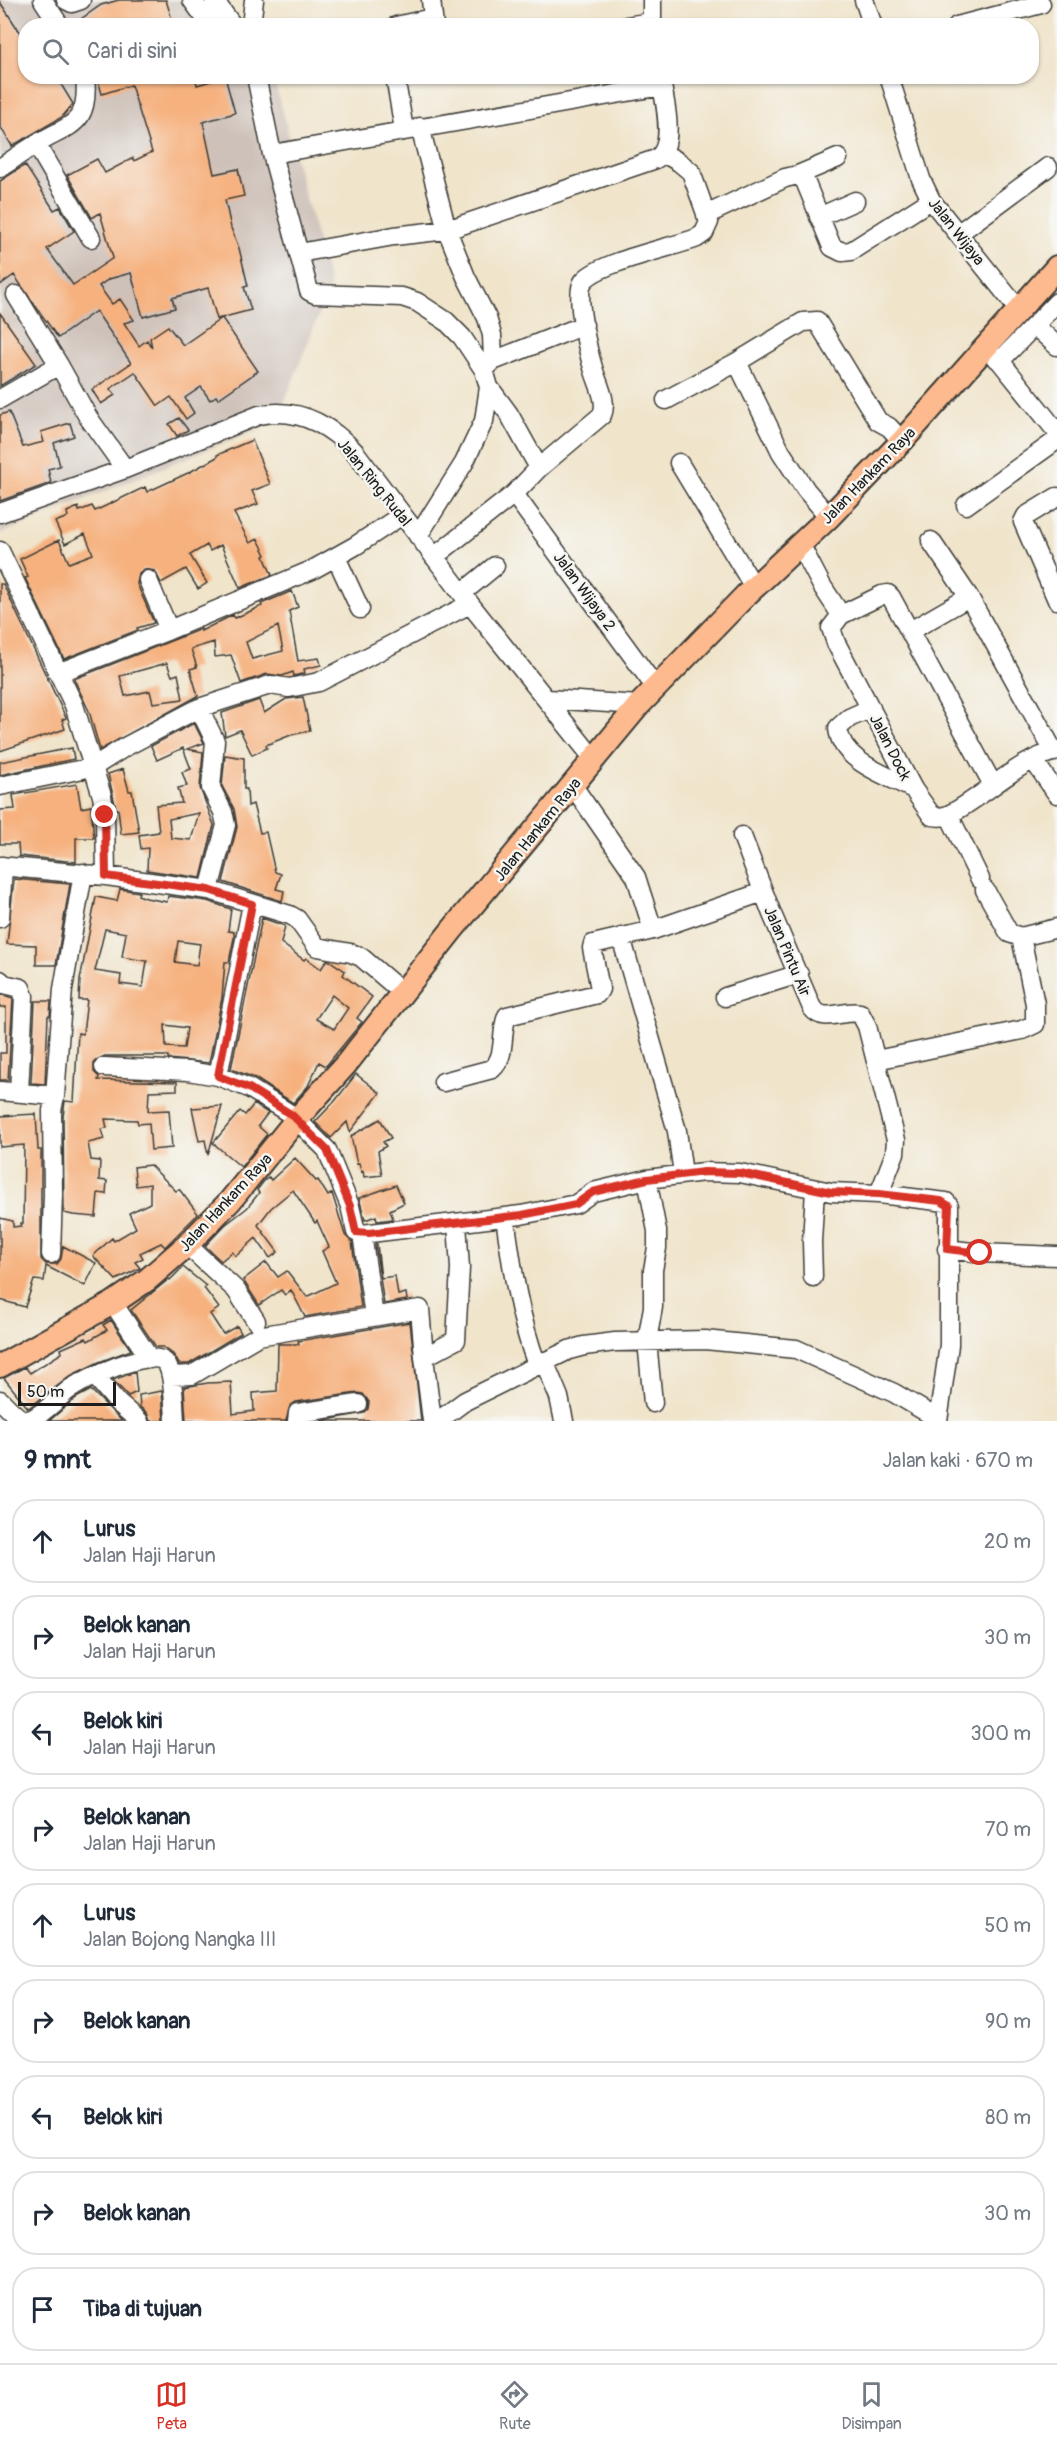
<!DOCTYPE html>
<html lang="id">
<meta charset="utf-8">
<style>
:root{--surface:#fff;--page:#f6f6f7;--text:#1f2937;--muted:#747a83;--line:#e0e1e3;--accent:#d93025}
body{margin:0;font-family:Pangolin,sans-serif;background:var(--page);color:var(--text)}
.scale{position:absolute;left:18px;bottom:15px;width:98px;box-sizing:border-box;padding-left:6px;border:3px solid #1c1c1c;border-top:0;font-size:16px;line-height:21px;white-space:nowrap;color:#1c1c1c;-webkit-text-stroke:4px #f6f6f2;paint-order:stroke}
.stop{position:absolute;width:18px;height:18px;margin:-14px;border:4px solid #d93025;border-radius:50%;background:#fff}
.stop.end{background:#d93025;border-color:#fff;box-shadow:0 2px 6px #0008}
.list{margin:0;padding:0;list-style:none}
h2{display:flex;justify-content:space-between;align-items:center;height:78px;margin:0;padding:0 24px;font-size:26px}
h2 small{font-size:20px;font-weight:400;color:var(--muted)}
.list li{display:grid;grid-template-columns:39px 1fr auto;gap:18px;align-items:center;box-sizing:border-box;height:84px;margin:0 12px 12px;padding:0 12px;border:2px solid var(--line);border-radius:24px}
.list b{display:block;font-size:22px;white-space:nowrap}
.list p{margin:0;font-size:20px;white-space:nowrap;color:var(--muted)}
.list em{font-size:20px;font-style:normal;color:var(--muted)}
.icon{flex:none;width:33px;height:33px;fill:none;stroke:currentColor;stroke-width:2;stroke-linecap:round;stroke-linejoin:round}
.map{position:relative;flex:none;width:1057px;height:1421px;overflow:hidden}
.search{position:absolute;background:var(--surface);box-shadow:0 2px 4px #0004;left:18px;right:18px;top:18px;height:66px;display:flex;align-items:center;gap:15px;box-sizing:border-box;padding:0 21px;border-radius:24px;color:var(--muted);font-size:22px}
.sheet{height:942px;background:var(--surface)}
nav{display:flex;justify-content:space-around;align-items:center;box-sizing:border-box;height:84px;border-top:2px solid var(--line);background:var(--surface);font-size:16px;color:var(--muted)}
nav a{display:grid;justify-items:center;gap:3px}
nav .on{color:var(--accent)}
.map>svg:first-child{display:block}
.industrial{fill:#cec1b9}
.building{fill:#f6b17e;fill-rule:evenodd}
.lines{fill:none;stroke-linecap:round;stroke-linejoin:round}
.minor-casing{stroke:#3c3a36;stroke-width:21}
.major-casing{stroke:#3c3a36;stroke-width:26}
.minor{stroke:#fff;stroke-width:18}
.major{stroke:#fcba8e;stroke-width:22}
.route{stroke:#d93025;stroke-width:8}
.labels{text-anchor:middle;stroke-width:5;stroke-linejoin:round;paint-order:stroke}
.street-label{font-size:16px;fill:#1c1c1c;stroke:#f6f6f2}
</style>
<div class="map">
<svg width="1057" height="1421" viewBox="0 0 1057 1421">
<rect width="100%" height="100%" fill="#f6f6f2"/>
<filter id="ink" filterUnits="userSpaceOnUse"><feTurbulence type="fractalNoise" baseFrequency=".0167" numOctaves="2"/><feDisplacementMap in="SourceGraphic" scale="12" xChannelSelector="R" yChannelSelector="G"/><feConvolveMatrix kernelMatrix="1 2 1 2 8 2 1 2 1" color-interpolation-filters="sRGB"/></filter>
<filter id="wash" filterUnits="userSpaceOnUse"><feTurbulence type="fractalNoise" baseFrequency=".008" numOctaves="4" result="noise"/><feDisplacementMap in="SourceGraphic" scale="24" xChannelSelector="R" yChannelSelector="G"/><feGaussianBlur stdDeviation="1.35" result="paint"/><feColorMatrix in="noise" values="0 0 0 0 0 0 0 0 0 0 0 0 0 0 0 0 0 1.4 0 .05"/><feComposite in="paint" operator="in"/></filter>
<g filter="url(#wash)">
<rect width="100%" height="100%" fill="#f0e4ca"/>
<!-- industrial -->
<path class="industrial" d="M0,0H220L241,25L26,26V76L273,77L330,286L277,421L0,534Z"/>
<g id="blocks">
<!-- building -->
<path class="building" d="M119,0H166L174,26H71L101,5Z
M0,2L21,34L26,31V76H56L73,104L62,117L12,146L0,126Z
M97,76H195L197,85L225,77L235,113L203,122L214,174L238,169L244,196L225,200L231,228L239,248L248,286L244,287L251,310L217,319L208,288L172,298L175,308L143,317L131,273L109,279L99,286L112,304L120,299L134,320L124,323L139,346L147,340L152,348L150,338L168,326L183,345L222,318L258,371L218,399L216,396L210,400L201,387L185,398L194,413L186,419L171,397L158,406L135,372L110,389L115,395L101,404L92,390L131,363L96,311L58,338L14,275L0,285V181L25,165L54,210L60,207L74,231L47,249L73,285L113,258L100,213L92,218L67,175L97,159L105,173L133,158L134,161L152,152L131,85L102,94Z
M0,313L36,364L0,386Z
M9,412L23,447L44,442L41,432L70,423L74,436L54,443L60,466L48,469L51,483L0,501V415Z
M179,418L188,430L177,436L169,424Z
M252,440L270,484L252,491L258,504L234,513L250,543L258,539L266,555L264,556L272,575L240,588L221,545L210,551L207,545L190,555L207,583L198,589L186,569L161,583L155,571L144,569L139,574L137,584L154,623L137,628L138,630L64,659L25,578L28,577L20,559L59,540L69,563L93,554L85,534L65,544L55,522L68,517L67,512L78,507L79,511L92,506L95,511L145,487L147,492L188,473L217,457V455Z
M0,584H3L66,718L62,720L65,729L0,751Z
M292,591L298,607L289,611L298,661L319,658L321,665L304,669L305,673L294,676L293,672L282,676L267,674L241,683L231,655L215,657L214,642L191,649L197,667L190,669L198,696L100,750L89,711L74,679L201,629V631L233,615L235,618L262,606L261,604ZM278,626L283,651L252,659L246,642ZM167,663L172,676L178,674L183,699L153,703L150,691L125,696L120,676Z
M303,697L310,731L291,735L266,745L267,748L252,755L240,730L225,736L222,713L259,700L264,713L286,699Z
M194,723L204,743L187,749L203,752L200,788L214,825L201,878L147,870L148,848L141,849L139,835L159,832L156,805L182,803L178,788L187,786L182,772L191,769L183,748L157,760L151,746ZM199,813L191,840L171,838L169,819Z
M72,748L74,759L0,775V762Z
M225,755L244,758V789H247L248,806L253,804L260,833L266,832L275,872L281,874L276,889L284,891L282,901L223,882L237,827L234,809L222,786Z
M123,769L129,791H132L139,832L121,834L118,809H116L108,774Z
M77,784L81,808L91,806L94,838H76V862L19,856L18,844H0V810L15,809L13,795Z
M14,879L70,884L56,965H36V945L7,944Z
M120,889L139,892L138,895L146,898L167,902L168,896L207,901L231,909L228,931L234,932V938L229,962H225L222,998L209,1063L168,1059V1056H105L94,1061V1072L99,1077L98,1080L177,1082V1090L149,1091L148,1111L169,1110L172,1148L151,1150L149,1123L138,1124L137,1120L105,1119L107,1128L101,1129L104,1139L88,1143L91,1160L100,1161L99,1180L107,1181L106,1194L98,1193L96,1217L73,1215L64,1213L63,1117L65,1101L74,1102L78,1033L83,1034L87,1000H79L80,980L96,897L117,901ZM105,929L126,933L122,957L147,961L143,987L120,984L121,975L95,971ZM178,941L200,944L197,965L175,962ZM165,1025L187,1028L184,1048L166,1047Z
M262,918L285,926L281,943L304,960L306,958L321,969L327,960L330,961L345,971L343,975L372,997L357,1018L362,1022L326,1066L319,1062L308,1086L293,1103L255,1078L231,1069ZM332,995L348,1008L334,1029L316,1019Z
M0,994L13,998L8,1080H0V1053H6V1007H0Z
M35,1001H51L50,1016H48L45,1084L31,1083Z
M356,1074L380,1093L350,1132L347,1122L331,1138L315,1122L335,1101Z
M254,1104L268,1113L258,1126L267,1134L241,1167L213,1143L240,1111L245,1115Z
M222,1106L208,1155L205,1140L199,1141L192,1108Z
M36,1114L38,1150H41V1259L46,1264H57L61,1259L63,1246L96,1263L85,1286L46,1266L44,1281L34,1280L25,1307L0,1300V1218L13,1221V1227L21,1226V1223H23L24,1145L0,1147V1116Z
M380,1119L391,1138L383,1142L386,1146L378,1151L382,1175L364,1177L363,1171L361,1172L359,1163L357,1164L351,1136Z
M295,1158L316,1181L318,1180L328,1196L332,1193L345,1235L352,1242L361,1307L305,1317L291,1290L285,1295L281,1290L259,1305L243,1280L266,1262L278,1277L287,1271L307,1297L336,1283L322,1251L329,1247L317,1221L315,1223L293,1190L271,1208L258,1225L278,1252L270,1258L256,1238L236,1256L232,1252L221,1261L205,1246L225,1225L247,1208L259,1193L257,1190L264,1181L269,1177L271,1180Z
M150,1165L176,1191L179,1189L198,1214L165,1247L161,1243L140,1253L143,1258L135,1262L140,1268L116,1280L93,1256L112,1238L114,1241L136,1228L129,1213L150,1203V1184L136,1186L134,1167Z
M396,1185L404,1203L390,1210L393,1219L377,1221L376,1216L365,1220L359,1198Z
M375,1244H377L381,1278L395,1276L398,1295L406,1293L407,1300L384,1304Z
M183,1267L206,1286L204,1288L219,1308L210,1314L223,1334L237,1326L241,1333L189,1364H179L174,1355L163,1347H156L131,1310L169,1279L170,1280Z
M111,1320L131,1350L99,1362L72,1375L30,1407L28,1408L4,1378L25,1367L30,1373L62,1353L61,1349L86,1338L88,1341L107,1330L103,1325Z
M410,1322L421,1421H321L364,1413L368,1409L369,1402L363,1394L357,1393L296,1402L290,1406L286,1421H186L184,1387L208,1383L231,1382L233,1414L254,1411L253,1393L277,1391L278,1344H299L298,1341Z
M135,1372L137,1392L128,1396L113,1380Z
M91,1390L122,1421H49L76,1398Z
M162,1391L164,1421H150L147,1413L140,1407L139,1395Z"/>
</g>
</g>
<g filter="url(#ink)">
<use href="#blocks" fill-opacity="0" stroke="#3c3a36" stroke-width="1.5"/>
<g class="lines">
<defs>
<path id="minor" d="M43,0L60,26
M66,0L72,3L81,0
M192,0L211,26
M214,0L233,26
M431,0L434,26
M652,0V26
M864,0L873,26
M251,26L254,0
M396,26L432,18
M626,26L651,22
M957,26L1041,4
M256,76L272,154L309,291L315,294L402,297L417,302L446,321L462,337L484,370L489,387L484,421L464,463L418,536
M395,76L404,130
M889,76L921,179L931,200L1018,309
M420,127L447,230L466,277L487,318L492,335L493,361
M36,144L91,238
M272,154L662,86
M0,168C12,160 23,152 35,145C71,123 90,126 85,76
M798,175L838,158
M706,215L785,178L798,175L805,181L832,247L842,252L851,251L931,200
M819,217L855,201
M959,233L1048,167
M299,253L394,236L447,230L656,159C677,147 664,97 660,76
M16,295L59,365
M1035,326L1057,346
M985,349L1000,361L1057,432
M1000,361L1057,302
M737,362L781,452L806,490L829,517
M485,369L493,361L584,325
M489,387L509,414L539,468
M0,399L59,365L88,417L125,469
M666,400L737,362L803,322L817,321L878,421L889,427L902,441
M679,463L754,587
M514,494L656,688
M1057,497L1026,516L1023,522L1057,600
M966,505L1057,440
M0,513L125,469L259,415C298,407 329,424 355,452L470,604L593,758
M931,541L969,597
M800,544L822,586L841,615
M0,551L74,705L102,796L105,815L106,876
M336,557L360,609
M434,557L514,494L539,468L602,415C608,402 598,384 594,371C589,355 574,295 583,282C595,263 674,247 697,238L704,233L709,222L691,172L679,162L663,153
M148,580L169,630
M462,593L495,566
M910,631L969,597L1054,752
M58,673L169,630L312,570L355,546L402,515
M548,699L639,705
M199,708L215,741L211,788L223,812L226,825L209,890
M871,708L849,718L838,728C841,762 887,775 913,789
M1034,761L1057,794
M993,785L891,597L888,594L882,595L841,615L831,628L836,643L913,789L932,816C938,817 945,817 950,814C982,798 1021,758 1057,751
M0,786L93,767L125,747L199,708L270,685L289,688L319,682L470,604
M573,786L636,877L653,930
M949,815L980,879
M742,836L772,914L812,1008C824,1024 843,1009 860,1013L867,1026L896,1140L895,1153L879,1194
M0,866L106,876L209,890L290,915L297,919L317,947L351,953L361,957L403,993
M0,918L3,866
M621,937L677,1131L683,1174
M1021,937L1057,928
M0,980L4,984L21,988L24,996L19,1092
M725,997L799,974
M876,1060L1022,1030L1035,1024V1004L1021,937L1009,933L985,890
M104,1067L188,1071L218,1076L249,1088L292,1115L327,1150L350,1206L356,1232L362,1234L521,1215L576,1204L593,1192L647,1179L704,1172L740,1173L831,1192L879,1194L946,1202L949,1206V1345L938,1421
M218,1076L252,904
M443,1082L492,1069C507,1056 500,1033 507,1016L597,994L600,989L592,948L593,944L653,930L763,892
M0,1091L55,1096L52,1111L53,1194L51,1254
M55,1096L63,989L83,873
M647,1179L657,1231V1248L653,1270V1307L647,1341L653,1403
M505,1217C512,1268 519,1317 537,1365
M362,1234L374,1316
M187,1245L236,1290L256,1321
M947,1249L980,1253L1057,1256
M813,1277L812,1242L815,1189
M113,1303L150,1359
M424,1357L456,1340L460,1268L457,1223
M544,1361L559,1397L564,1421
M95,1376L118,1403L139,1421
M171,1376L192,1375L258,1336L420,1309L424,1357L432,1421
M0,1400C6,1405 17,1419 25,1420C37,1421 60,1396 70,1389C86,1379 149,1347 165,1362C174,1371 174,1408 175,1421
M297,1421L298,1413L358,1404
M438,1421L465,1401L569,1350L584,1346L615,1342L705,1340L796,1349L894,1393L938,1419"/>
<path id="major" d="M0,1366L113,1303L147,1280L187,1245L230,1201L296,1120L347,1063L452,930L639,705L746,595L829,517L902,441L1057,267"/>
</defs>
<!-- minor casing -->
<use href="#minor" class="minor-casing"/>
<!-- major casing -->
<use href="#major" class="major-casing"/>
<!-- minor -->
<use href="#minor" class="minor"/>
<!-- major -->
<use href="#major" class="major"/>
</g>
</g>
<g class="lines" filter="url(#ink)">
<!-- route -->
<path class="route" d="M105,815L106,876L209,890L252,904L218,1076L249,1088L292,1115L327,1150L350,1206L356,1232L369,1233L522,1215L576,1204L593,1192L647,1179L704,1172L740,1173L831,1192L879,1194L941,1201L949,1206L947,1249L980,1253"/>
</g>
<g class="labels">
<!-- street labels -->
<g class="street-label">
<text transform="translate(957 231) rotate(52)" y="6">Jalan Wijaya</text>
<text transform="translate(868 475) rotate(-46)" y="6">Jalan Hankam Raya</text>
<text transform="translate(375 482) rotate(51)" y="6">Jalan Ring Rudal</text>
<text transform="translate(585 591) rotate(54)" y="6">Jalan Wijaya 2</text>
<text transform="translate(891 747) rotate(63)" y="6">Jalan Dock</text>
<text transform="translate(537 829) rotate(-51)" y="6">Jalan Hankam Raya</text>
<text transform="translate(788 951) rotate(67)" y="6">Jalan Pintu Air</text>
<text transform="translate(225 1202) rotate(-47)" y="6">Jalan Hankam Raya</text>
</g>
</g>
</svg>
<div class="scale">50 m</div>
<div class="stop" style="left:980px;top:1253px"></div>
<div class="stop end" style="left:105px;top:815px"></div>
<div class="search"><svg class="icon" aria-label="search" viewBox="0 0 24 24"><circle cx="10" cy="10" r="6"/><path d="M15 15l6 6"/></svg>Cari di sini</div>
</div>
<section class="sheet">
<h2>9 mnt<small>Jalan kaki · 670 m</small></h2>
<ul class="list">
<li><svg class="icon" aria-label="ahead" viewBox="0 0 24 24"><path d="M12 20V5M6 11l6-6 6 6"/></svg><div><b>Lurus</b><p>Jalan Haji Harun</p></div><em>20 m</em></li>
<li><svg class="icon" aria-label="right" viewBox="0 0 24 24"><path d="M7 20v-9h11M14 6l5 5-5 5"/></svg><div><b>Belok kanan</b><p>Jalan Haji Harun</p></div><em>30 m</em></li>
<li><svg class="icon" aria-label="left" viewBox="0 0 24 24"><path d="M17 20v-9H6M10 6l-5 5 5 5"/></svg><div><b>Belok kiri</b><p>Jalan Haji Harun</p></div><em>300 m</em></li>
<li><svg class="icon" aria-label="right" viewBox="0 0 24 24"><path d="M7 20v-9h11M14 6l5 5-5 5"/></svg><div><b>Belok kanan</b><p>Jalan Haji Harun</p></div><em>70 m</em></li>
<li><svg class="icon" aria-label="ahead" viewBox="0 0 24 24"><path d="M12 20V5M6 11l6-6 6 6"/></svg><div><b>Lurus</b><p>Jalan Bojong Nangka III</p></div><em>50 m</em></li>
<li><svg class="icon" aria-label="right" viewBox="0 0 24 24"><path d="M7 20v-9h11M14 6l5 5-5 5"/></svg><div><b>Belok kanan</b></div><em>90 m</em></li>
<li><svg class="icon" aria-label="left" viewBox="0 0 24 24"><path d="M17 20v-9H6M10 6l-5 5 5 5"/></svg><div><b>Belok kiri</b></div><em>80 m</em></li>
<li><svg class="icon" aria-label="right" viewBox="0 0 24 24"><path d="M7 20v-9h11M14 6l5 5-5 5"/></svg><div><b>Belok kanan</b></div><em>30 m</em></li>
<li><svg class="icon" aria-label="arrive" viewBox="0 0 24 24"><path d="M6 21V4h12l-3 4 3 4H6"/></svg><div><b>Tiba di tujuan</b></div></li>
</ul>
</section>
<nav>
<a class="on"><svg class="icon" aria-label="map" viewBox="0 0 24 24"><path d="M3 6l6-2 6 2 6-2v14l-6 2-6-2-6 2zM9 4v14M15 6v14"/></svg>Peta</a>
<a><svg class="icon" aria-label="directions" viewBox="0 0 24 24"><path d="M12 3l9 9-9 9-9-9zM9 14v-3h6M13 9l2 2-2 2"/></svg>Rute</a>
<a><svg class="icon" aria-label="saved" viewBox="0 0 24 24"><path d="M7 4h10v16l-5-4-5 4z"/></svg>Disimpan</a>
</nav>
